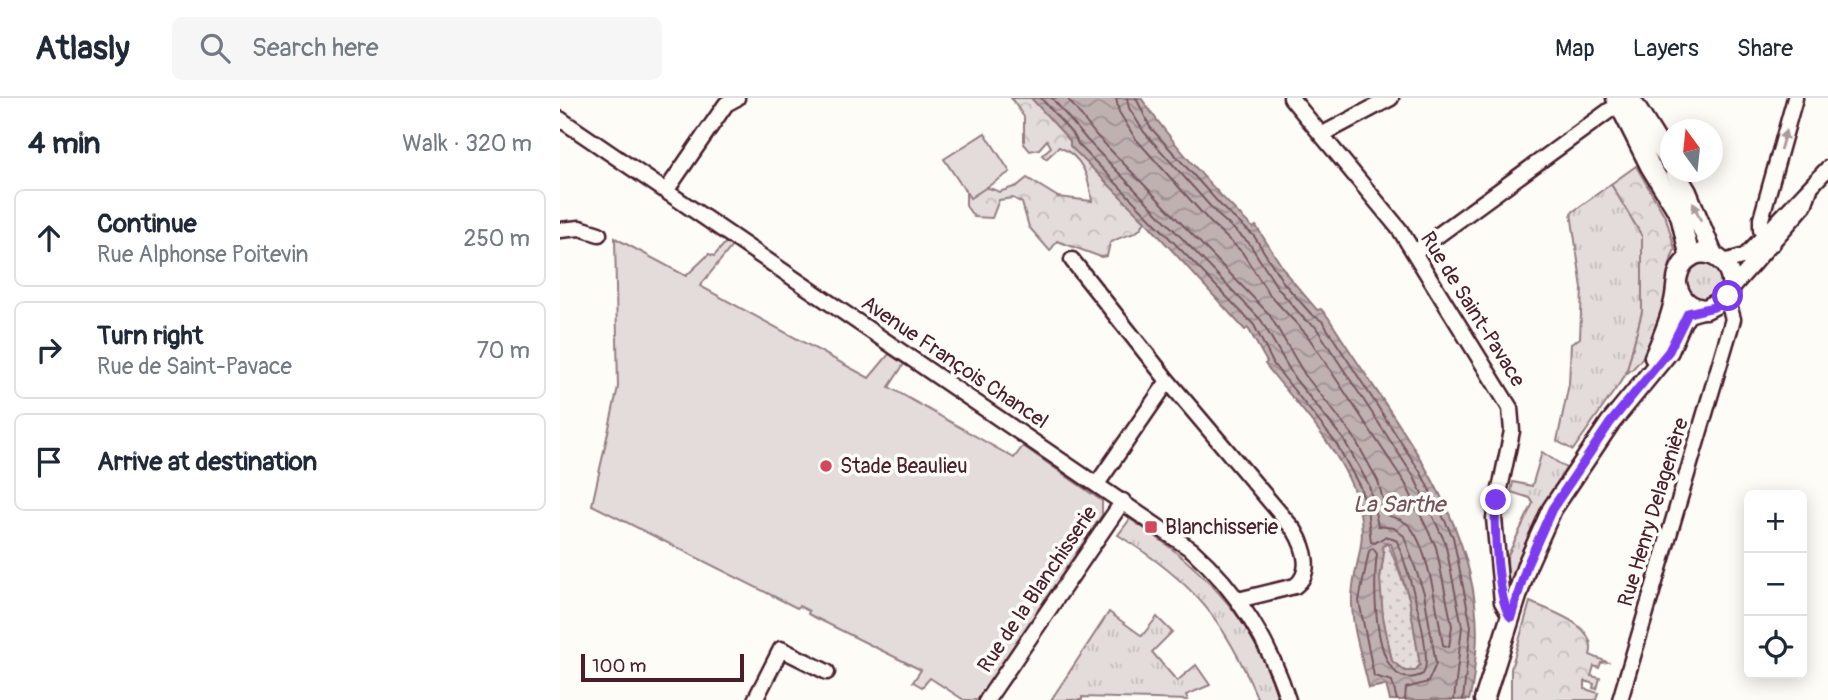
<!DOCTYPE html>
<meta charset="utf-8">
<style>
:root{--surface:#fff;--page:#f6f6f7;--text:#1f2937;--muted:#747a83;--line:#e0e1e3}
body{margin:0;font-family:Pangolin,sans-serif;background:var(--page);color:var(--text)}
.controls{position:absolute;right:21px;bottom:21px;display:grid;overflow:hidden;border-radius:10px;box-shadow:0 4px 18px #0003}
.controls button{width:63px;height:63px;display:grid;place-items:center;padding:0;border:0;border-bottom:2px solid var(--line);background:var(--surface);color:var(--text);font:35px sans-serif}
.compass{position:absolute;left:1100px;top:21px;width:63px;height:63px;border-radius:50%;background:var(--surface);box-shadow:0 4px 18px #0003;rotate:345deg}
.scale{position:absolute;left:21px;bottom:18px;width:163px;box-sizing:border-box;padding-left:7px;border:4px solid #4a1f2b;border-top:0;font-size:19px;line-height:24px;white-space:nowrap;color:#4a1f2b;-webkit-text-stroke:5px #fdfcf7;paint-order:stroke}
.stop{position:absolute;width:21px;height:21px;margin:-16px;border:5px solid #7c3aed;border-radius:50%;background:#fff}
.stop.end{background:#7c3aed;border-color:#fff;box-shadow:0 2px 7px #0008}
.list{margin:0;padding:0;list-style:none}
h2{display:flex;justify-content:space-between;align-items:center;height:91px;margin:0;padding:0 28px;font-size:30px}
h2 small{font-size:23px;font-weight:400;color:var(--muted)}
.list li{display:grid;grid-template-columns:46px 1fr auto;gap:21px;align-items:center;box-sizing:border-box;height:98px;margin:0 14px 14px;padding:0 14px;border:2px solid var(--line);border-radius:10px}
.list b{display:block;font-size:26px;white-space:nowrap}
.list p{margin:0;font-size:23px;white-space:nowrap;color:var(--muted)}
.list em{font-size:23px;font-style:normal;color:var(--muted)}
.icon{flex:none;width:38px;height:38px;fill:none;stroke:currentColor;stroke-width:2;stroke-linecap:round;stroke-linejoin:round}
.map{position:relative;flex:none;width:1268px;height:602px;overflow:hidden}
header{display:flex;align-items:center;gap:42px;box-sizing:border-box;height:98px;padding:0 35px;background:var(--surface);border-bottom:2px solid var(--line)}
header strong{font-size:33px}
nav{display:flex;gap:38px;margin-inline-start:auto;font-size:24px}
.search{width:490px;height:63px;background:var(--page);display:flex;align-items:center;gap:18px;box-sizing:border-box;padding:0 24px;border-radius:10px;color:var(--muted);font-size:26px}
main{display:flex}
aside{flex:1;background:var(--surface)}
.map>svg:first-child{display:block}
.grass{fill:url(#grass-tufts);stroke:#967e82;stroke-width:2}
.forest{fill:url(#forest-crowns);stroke:#967e82;stroke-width:2}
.park{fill:url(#park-dots);stroke:#967e82;stroke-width:2}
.pitch{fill:#e3dcda;stroke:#967e82;stroke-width:2}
.water{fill:url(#water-waves);stroke:#91777b;stroke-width:2;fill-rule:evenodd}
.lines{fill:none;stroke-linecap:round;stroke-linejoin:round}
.shore{stroke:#795961;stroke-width:2}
.minor-casing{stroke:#4a1f2b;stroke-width:19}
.major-casing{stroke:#4a1f2b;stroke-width:23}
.minor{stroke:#fdfcf7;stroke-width:14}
.major{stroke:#fdfcf7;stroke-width:18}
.oneway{fill:#ac999b}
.route{stroke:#7c3aed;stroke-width:9}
.poi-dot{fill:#d1495b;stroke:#fdfcf7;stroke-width:2.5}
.labels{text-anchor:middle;stroke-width:7;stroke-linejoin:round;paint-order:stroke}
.street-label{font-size:21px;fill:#4a1f2b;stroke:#fdfcf7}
.poi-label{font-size:21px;fill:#4a1f2b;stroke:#fdfcf7;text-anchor:start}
.water-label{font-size:23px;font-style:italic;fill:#73525a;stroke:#fdfcf7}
</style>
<header>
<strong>Atlasly</strong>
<div class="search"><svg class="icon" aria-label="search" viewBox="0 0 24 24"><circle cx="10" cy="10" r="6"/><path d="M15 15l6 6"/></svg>Search here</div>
<nav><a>Map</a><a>Layers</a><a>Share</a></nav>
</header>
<main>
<aside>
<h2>4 min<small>Walk · 320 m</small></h2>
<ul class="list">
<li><svg class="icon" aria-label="ahead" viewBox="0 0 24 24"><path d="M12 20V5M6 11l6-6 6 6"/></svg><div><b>Continue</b><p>Rue Alphonse Poitevin</p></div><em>250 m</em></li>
<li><svg class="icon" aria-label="right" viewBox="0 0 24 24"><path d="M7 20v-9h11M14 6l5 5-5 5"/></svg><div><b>Turn right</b><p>Rue de Saint-Pavace</p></div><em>70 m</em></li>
<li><svg class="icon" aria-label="arrive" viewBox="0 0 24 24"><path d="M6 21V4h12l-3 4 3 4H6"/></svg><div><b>Arrive at destination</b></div></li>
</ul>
</aside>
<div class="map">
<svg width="1268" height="602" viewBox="0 0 1268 602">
<defs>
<pattern id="grass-tufts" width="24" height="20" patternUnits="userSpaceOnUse" patternTransform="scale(1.75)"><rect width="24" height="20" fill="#e3dcda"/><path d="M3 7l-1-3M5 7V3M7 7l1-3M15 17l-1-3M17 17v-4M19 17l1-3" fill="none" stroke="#c4bcbb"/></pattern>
<pattern id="forest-crowns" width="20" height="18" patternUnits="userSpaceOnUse" patternTransform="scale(1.75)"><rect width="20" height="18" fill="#e3dcda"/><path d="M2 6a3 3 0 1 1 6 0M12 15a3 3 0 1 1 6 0" fill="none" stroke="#c4bcbb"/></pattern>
<pattern id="park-dots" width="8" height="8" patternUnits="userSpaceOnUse" patternTransform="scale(1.75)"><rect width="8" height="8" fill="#e3dcda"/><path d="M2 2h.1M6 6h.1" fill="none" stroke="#c4bcbb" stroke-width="1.8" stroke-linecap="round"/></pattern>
<pattern id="water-waves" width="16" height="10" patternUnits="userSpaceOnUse" patternTransform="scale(1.75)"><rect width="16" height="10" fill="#c0b1b1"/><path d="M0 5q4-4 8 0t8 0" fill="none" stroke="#9e8f90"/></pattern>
</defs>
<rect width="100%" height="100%" fill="#fdfcf7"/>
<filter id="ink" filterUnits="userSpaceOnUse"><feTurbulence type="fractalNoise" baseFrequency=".0143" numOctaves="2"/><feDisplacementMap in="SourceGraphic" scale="14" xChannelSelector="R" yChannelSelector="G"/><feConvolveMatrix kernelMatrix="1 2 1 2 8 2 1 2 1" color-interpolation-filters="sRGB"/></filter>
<g filter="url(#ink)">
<!-- grass -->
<path class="grass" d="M1051,86L1082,138V214L1066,276L1013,352L997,343L1009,286L1011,246L1020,240L1022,190L1011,115Z
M1146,163L1161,171L1163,194L1147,205L1129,199L1123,181L1134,165Z
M982,354L1006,370L977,422L949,498L947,459L973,405L970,400L951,394L953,384L972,388Z
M570,421C637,464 697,522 718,602H698C665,521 632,483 558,437Z
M549,514L582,538L597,519L612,534L592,554L617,583L636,567L650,587L626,597L628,602L522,599V602H491Z"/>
<!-- forest -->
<path class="forest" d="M451,0H493L589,115C576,145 571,131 550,145L547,158L541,159L497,143L490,153L469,129L462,105L453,100L439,102L432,120L414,119L406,108V95C416,89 428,88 439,94L457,88L467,80L498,99L532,103C529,80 523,58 499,49L486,61L482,57L491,49L487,42L479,51L470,53L464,46V19Z
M1076,68L1106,120L1115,151C1107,168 1108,186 1106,205C1103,227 1085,264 1066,276L1082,214V138L1051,86Z
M970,504C990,513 1039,527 1030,557L1047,564L1041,565L1039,570L1034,568L1031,578L1040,580L1037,591L1033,590L1034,586L1025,583V591L1038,595L1036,602H951V571Z"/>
<!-- park -->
<path class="park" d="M828,445L849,500L860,567L855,573H845L832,564C827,537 819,509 820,482C820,470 826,460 822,449Z"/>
<!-- pitch -->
<path class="pitch" d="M425,35L450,74L410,100L384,61Z
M55,140L126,178L149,156L154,158L166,144L172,148L140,188L309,280L329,256L344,266L329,289L454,360L463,348L542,403V417L418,602H404L370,580L362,589L353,584L361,572L248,516L249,513L239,508L237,510L32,407L58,289Z"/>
<!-- water -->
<path class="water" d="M471,0H581C613,46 651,89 693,130L696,128L728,178L757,212L761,211L768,219C832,323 927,427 916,555C914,571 914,586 909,602H830L826,587L809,590C803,562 791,529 792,500C793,467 808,447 799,410C787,356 734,304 705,266L707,264L688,230L685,232L587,125L510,48V43ZM826,445L831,446L849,500L860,567L855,573H845L832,563L823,519L820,481L824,455L822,449Z"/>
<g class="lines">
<!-- shore -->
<path class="shore" d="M481,0L515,39L518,46L694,227L714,267L776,345L800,389L807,410L811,444L815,445L826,438L837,443C846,466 875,558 863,576C811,602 813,482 817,456L813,450L809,453L799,503L814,578L832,583L837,602
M492,0L527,42L701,222L735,281L784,342L809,387L818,428L834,430L844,438L864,495L876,566L868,584L846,590L845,602
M507,0L536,37L709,216L745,277L792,336L818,383L827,417C836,420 845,422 851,430C869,452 878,518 883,547L889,549L892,528L876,449L845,385L747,237L709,196L682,154L650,124L575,40L559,14L556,0
M567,0L569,10L584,34L658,117L689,145L717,189L745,222L755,228L854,379L885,444L902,528L894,602
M576,0L590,29L665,112L694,138L723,184L751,216L762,223L861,375L893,439L911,528L903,602"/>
<defs>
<path id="minor" d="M731,0L840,132L950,310L952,333L934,420L942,504L951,519
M0,21L632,452C677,492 710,545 728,602
M763,36L831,0
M106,93L166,6L177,0
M0,132L20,130L39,136
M1213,145L1201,132V121L1235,0
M855,154L1050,12
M512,162L608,283L735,433C745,450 753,475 735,488L678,502
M1164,164L1185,158L1268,70
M1171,191L1244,108L1250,91
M537,386L608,283
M195,602L221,551L267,574
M427,602L563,403
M1060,602L1173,221L1167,200"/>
<path id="major" d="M1056,0L1090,68L1120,117L1130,160
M1070,0L1111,66
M1115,74L1127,94L1153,157
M1094,259C1102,241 1110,222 1114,203C1117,191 1115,176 1123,166C1145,138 1184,171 1167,200L1146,211C1129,210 1120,201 1117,185
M924,602L967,467L992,411L1050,325L1109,253L1122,223L1128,215L1142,211"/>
</defs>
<!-- minor casing -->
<use href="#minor" class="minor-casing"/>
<!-- major casing -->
<use href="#major" class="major-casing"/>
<!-- minor -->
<use href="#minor" class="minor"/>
<!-- major -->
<use href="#major" class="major"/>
</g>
<!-- one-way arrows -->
<defs><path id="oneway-solid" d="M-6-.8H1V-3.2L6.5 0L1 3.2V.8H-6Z" transform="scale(1.75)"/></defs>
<g class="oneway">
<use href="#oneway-solid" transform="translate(1223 42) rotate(-74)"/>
<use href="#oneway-solid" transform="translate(1137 114) rotate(-114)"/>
</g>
</g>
<g class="lines" filter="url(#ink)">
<!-- route -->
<path class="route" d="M936,402C933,421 938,508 951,519L967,467L992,411L1050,325L1109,253L1128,215L1154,209L1168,198"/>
</g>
<!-- markers -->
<g class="poi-dot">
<circle cx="266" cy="368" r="7"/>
<rect x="584" y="422" width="14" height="14" rx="3.5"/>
</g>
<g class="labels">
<!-- street labels -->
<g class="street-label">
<text transform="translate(913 211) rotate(58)" y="7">Rue de Saint-Pavace</text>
<text transform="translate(395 264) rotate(34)" y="7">Avenue François Chancel</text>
<text transform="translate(1093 414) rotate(-73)" y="7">Rue Henry Delagenière</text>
<text transform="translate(477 491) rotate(-56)" y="7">Rue de la Blanchisserie</text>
</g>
<!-- poi labels -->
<g class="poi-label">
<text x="280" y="375">Stade Beaulieu</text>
<text x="605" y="436">Blanchisserie</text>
</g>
<!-- water labels -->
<g class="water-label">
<text x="839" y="414">La Sarthe</text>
</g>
</g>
</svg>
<div class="controls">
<button>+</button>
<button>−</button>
<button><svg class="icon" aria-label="locate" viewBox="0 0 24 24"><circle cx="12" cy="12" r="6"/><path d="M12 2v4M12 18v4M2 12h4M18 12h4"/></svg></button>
</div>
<svg class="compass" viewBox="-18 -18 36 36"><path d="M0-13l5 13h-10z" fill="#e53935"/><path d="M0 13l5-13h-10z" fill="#747a83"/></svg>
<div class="scale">100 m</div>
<div class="stop" style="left:1168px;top:198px"></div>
<div class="stop end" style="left:936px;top:402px"></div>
</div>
</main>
